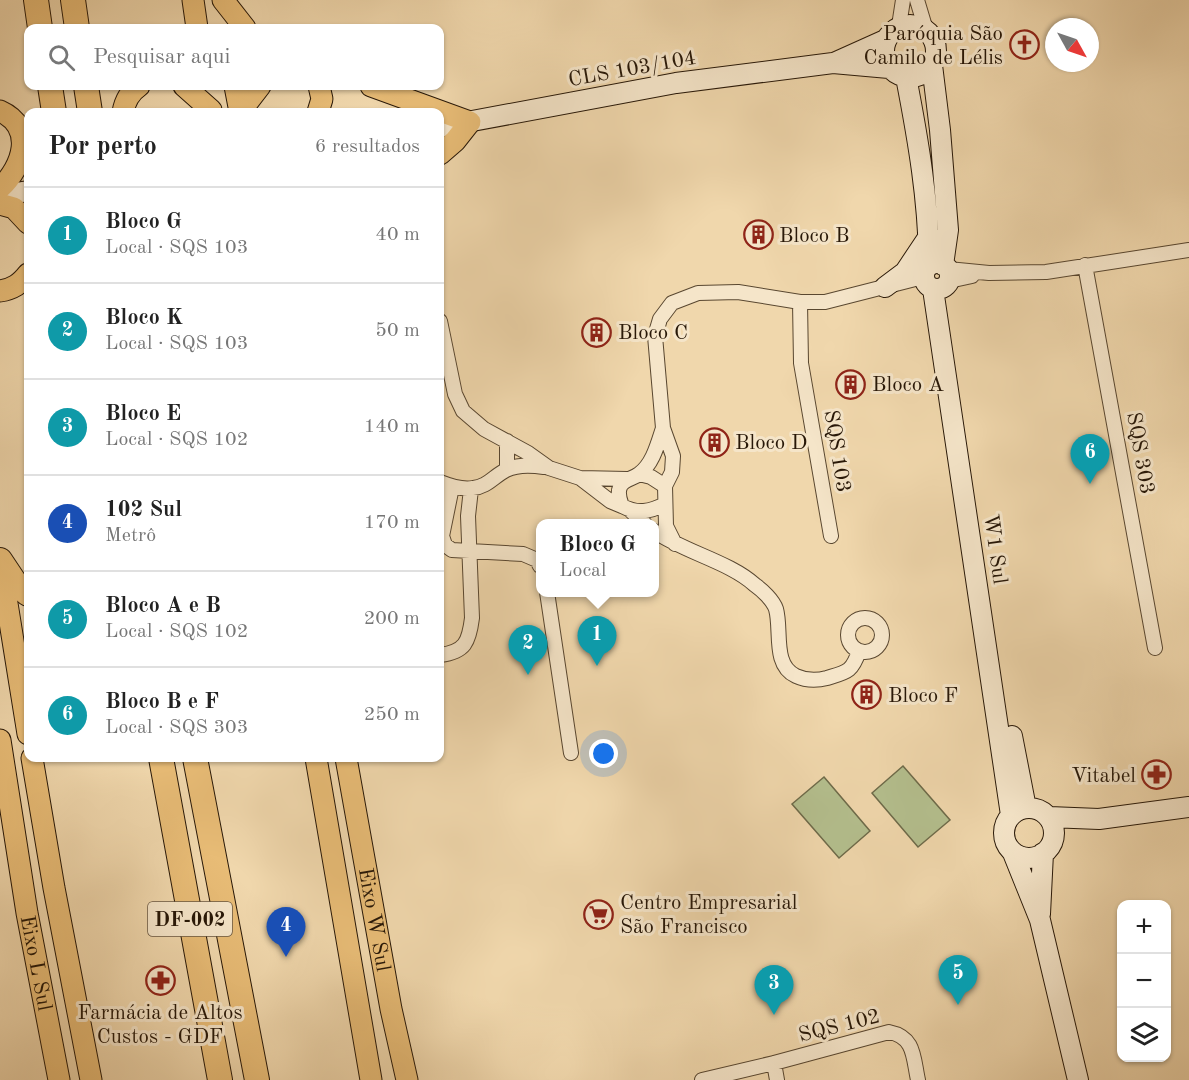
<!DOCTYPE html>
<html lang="pt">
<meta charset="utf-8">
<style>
:root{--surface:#fff;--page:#f2f2f2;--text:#222;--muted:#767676;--line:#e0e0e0;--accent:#8f2418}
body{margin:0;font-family:"Old Standard TT",serif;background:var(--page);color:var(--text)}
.controls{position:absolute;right:18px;bottom:18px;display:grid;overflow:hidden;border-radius:12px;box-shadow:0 2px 4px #0004}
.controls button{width:54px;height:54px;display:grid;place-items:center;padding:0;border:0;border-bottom:2px solid var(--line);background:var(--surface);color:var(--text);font:30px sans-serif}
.compass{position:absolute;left:1045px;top:18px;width:54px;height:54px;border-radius:50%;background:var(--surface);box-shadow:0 2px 4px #0004;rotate:130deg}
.you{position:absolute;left:604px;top:754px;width:21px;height:21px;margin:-15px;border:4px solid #fff;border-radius:50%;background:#1a73e8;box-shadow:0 0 0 9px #1a73e833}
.badge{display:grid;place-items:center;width:39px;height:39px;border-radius:50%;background:var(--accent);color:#fff;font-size:20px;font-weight:700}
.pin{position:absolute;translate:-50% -50px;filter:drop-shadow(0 2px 3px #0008)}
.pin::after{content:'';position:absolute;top:32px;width:21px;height:18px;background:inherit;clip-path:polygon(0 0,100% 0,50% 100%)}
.popup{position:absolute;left:536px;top:519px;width:123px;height:78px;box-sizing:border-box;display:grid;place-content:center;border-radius:12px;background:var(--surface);filter:drop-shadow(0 2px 4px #0005);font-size:20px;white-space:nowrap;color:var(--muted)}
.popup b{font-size:22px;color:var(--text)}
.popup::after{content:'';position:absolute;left:50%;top:100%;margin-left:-12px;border:12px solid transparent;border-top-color:var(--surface)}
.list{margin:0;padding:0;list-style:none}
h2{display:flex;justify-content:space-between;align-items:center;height:78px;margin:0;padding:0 24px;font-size:26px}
h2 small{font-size:20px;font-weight:400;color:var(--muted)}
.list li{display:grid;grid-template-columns:39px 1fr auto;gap:18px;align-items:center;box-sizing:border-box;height:96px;padding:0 24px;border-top:2px solid var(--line)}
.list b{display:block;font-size:22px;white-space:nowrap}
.list p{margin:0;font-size:20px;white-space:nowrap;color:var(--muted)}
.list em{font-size:20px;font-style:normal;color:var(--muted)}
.icon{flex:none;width:33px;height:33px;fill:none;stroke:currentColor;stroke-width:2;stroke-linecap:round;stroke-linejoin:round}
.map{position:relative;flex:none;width:1189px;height:1080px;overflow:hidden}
.search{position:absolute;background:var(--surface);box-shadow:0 2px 4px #0004;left:24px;top:24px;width:420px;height:66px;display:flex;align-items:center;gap:15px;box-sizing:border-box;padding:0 21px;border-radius:12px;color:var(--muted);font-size:22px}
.panel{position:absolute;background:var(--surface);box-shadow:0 2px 4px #0004;left:24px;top:108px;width:420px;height:654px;border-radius:12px}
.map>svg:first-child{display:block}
.green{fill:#b4bf8e;stroke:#6e6b4a;stroke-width:1.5}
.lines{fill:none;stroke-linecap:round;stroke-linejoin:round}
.street-casing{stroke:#594730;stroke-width:16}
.secondary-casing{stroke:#271707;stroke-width:22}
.primary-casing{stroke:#271707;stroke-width:23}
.highway-casing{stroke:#271707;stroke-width:26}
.street{stroke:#f5e5c9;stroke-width:14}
.secondary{stroke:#f5e5c9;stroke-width:20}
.primary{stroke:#e8bc76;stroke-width:21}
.highway{stroke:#e8bc76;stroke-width:24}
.labels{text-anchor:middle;stroke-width:6;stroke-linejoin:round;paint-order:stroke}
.shield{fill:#f5e5c9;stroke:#655541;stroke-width:1.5}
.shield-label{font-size:20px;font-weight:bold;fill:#271707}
.poi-label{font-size:21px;fill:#271707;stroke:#f5e5c9;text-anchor:start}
.street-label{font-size:21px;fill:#271707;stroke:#f5e5c9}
</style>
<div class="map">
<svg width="1189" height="1080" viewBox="0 0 1189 1080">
<rect width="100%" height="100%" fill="#f0d7ac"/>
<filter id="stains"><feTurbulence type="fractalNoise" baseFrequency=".00333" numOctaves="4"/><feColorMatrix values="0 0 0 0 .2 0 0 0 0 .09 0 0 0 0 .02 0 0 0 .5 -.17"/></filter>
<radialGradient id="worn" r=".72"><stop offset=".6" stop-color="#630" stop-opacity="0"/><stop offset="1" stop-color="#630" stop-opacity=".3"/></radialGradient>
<!-- green -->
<path class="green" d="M903,766L950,820L918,847L872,793Z
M824,777L870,831L839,858L792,804Z"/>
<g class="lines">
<defs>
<path id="street" d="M917,0L926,30
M899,26L903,0
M1085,265L1155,648
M948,269L989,273L1046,272L1189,250
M949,281L972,276
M440,321L455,394L463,411L484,429L528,453L549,468L580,478L627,479
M663,428C658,443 653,464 639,474C633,479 623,479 620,487C617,494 620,500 622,506C637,514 650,512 665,504
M507,441V469
M639,474L651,477L665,486
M580,478L610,501L622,506
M440,482C450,486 462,490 473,488C487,487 494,476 506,470C518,464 531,465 544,467
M452,487L442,536L445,545L452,550L523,554L537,560L540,566
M631,511L645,524
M654,531C684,552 730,562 755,585C762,590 773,600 776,609C782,630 772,665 796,676C807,681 816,681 827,678C847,672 852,672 859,651
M831,536L801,363L800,302H825L923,277
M675,544L666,526L665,486L672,472L673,456L663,428L655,336L660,319L672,303L698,293L738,292L800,302
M547,592L571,753
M848 635a17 17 0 1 1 34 0a17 17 0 1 1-34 0Z
M440,655C465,652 469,642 472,618L468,516L471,489
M774,1063L777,1080
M702,1080L774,1063L889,1032C915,1037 913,1057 918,1080"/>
<path id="secondary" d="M884 51a26 26 0 1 1 52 0a26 26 0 1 1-52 0Z
M836,62L885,40
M932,65L940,130L948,230L943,265
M906,77C918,139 929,202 929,266
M440,127L676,83L833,63L889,68
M0,196L28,191
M924 276a13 13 0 1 1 26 0a13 13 0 1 1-26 0Z
M885,287L905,272L929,236
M933,289L1011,815
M1012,736L1026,808
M1004 833a25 25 0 1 1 50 0a25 25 0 1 1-50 0Z
M1049,817L1099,819L1189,807
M1013,853L1040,920L1078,1080
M1040,914L1043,853"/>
<g id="primary">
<path d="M193,0L197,28"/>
<path d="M223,0L245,28"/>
<path d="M184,86L211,110"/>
<path d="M235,86L240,112"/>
<path d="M371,86L470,122L455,141L440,154"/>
<path d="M0,111C36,127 23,167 0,188"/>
<path d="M123,112C125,101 130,92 139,86"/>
<path d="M240,112L260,86"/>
<path d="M318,112L322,99L319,86"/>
<path d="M0,204L14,208L28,223"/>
<path d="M0,291C13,289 20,284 28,274"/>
<path d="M0,560L28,734"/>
<path id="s1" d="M0,740L27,913L59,1080"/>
<path d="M32,758L54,888L91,1080"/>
<path d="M316,758L371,1080"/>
<path id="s2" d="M346,758L391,1009L407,1080"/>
</g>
<path id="highway" d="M36,0L40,28
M73,0L77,28
M50,86L54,112
M86,86L90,112
M0,560L16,584L28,594
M161,758L220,1080
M195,758L257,1080"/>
</defs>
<!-- street casing -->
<use href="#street" class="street-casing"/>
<!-- secondary casing -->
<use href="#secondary" class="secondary-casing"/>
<!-- primary casing -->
<use href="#primary" class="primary-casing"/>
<!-- highway casing -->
<use href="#highway" class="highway-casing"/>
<!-- street -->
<use href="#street" class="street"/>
<!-- secondary -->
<use href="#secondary" class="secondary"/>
<!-- primary -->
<use href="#primary" class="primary"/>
<!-- highway -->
<use href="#highway" class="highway"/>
</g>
<!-- icons -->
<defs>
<symbol id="church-ring" viewBox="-11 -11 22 22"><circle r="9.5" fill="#f5e5c9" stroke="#8f2418" stroke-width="1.5"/><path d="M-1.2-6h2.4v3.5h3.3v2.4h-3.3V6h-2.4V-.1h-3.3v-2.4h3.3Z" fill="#8f2418"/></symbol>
<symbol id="building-ring" viewBox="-11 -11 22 22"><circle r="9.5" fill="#f5e5c9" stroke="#8f2418" stroke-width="1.5"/><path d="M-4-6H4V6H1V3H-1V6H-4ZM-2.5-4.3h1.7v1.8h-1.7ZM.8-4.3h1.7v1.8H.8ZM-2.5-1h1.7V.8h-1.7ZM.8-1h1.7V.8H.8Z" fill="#8f2418"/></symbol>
<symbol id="pharmacy-ring" viewBox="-11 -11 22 22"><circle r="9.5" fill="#f5e5c9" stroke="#8f2418" stroke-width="1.5"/><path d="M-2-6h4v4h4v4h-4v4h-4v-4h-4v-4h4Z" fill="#8f2418"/></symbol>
<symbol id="supermarket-ring" viewBox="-11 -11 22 22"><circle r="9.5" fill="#f5e5c9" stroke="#8f2418" stroke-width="1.5"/><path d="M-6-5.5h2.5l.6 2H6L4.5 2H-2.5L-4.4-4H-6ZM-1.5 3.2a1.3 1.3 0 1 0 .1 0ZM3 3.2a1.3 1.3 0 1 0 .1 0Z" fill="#8f2418"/></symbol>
</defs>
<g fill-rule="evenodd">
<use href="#church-ring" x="1008" y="28" width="33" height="33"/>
<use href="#building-ring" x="742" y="218" width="33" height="33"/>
<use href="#building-ring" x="580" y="316" width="33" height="33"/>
<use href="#building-ring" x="834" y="368" width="33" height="33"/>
<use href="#building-ring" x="698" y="426" width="33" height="33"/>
<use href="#building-ring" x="850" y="678" width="33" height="33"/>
<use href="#pharmacy-ring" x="1140" y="758" width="33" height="33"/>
<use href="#supermarket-ring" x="582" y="898" width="33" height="33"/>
<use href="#pharmacy-ring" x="144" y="964" width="33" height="33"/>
</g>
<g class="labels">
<!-- shield labels -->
<rect class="shield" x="148" y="902" width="84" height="34" rx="4.5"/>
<g class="shield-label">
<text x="190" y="926">DF-002</text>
</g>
<!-- poi labels -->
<g class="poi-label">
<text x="1003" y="40" text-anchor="end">Paróquia São<tspan x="1003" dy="24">Camilo de Lélis</tspan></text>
<text x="779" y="242">Bloco B</text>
<text x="618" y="339">Bloco C</text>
<text x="872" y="391">Bloco A</text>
<text x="735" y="449">Bloco D</text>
<text x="888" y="702">Bloco F</text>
<text x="1136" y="782" text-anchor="end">Vitabel</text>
<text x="620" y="909">Centro Empresarial<tspan x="620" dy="24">São Francisco</tspan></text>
<text x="160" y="1019" text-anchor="middle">Farmácia de Altos<tspan x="160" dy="24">Custos - GDF</tspan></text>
</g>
<!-- street labels -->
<g class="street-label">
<text transform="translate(632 68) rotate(-10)" y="7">CLS 103/104</text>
<text transform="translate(838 451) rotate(81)" y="7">SQS 103</text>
<text transform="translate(1141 453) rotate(80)" y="7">SQS 303</text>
<text transform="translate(996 549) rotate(82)" y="7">W1 Sul</text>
<text dy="7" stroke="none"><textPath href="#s2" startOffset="164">Eixo W Sul</textPath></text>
<text dy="7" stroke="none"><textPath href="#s1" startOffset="226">Eixo L Sul</textPath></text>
<text transform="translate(839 1025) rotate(-14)" y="7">SQS 102</text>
</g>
</g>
<rect width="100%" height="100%" filter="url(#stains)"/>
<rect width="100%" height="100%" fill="url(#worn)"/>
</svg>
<div class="controls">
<button>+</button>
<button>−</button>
<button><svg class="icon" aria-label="layers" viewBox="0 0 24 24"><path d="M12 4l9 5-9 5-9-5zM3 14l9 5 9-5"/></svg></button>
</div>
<svg class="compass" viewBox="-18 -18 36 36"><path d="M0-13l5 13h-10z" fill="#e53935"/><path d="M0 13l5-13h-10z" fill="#767676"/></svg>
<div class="you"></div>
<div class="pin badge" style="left:597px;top:666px;background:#0f9aa8">1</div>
<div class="popup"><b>Bloco G</b>Local</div>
<div class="pin badge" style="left:528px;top:675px;background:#0f9aa8">2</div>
<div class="pin badge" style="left:774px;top:1015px;background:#0f9aa8">3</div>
<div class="pin badge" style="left:286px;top:957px;background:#1a4fb4">4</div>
<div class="pin badge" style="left:958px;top:1005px;background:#0f9aa8">5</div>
<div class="pin badge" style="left:1090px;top:484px;background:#0f9aa8">6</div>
<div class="search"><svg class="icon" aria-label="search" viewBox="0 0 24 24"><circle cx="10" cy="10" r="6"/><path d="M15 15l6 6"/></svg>Pesquisar aqui</div>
<section class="panel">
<h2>Por perto<small>6 resultados</small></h2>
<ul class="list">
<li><span class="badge" style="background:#0f9aa8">1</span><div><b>Bloco G</b><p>Local · SQS 103</p></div><em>40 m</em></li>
<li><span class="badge" style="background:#0f9aa8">2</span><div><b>Bloco K</b><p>Local · SQS 103</p></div><em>50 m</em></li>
<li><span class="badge" style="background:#0f9aa8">3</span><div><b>Bloco E</b><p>Local · SQS 102</p></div><em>140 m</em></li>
<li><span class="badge" style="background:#1a4fb4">4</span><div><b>102 Sul</b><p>Metrô</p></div><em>170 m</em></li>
<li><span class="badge" style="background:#0f9aa8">5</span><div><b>Bloco A e B</b><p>Local · SQS 102</p></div><em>200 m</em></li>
<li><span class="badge" style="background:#0f9aa8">6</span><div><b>Bloco B e F</b><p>Local · SQS 303</p></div><em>250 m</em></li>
</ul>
</section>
</div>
